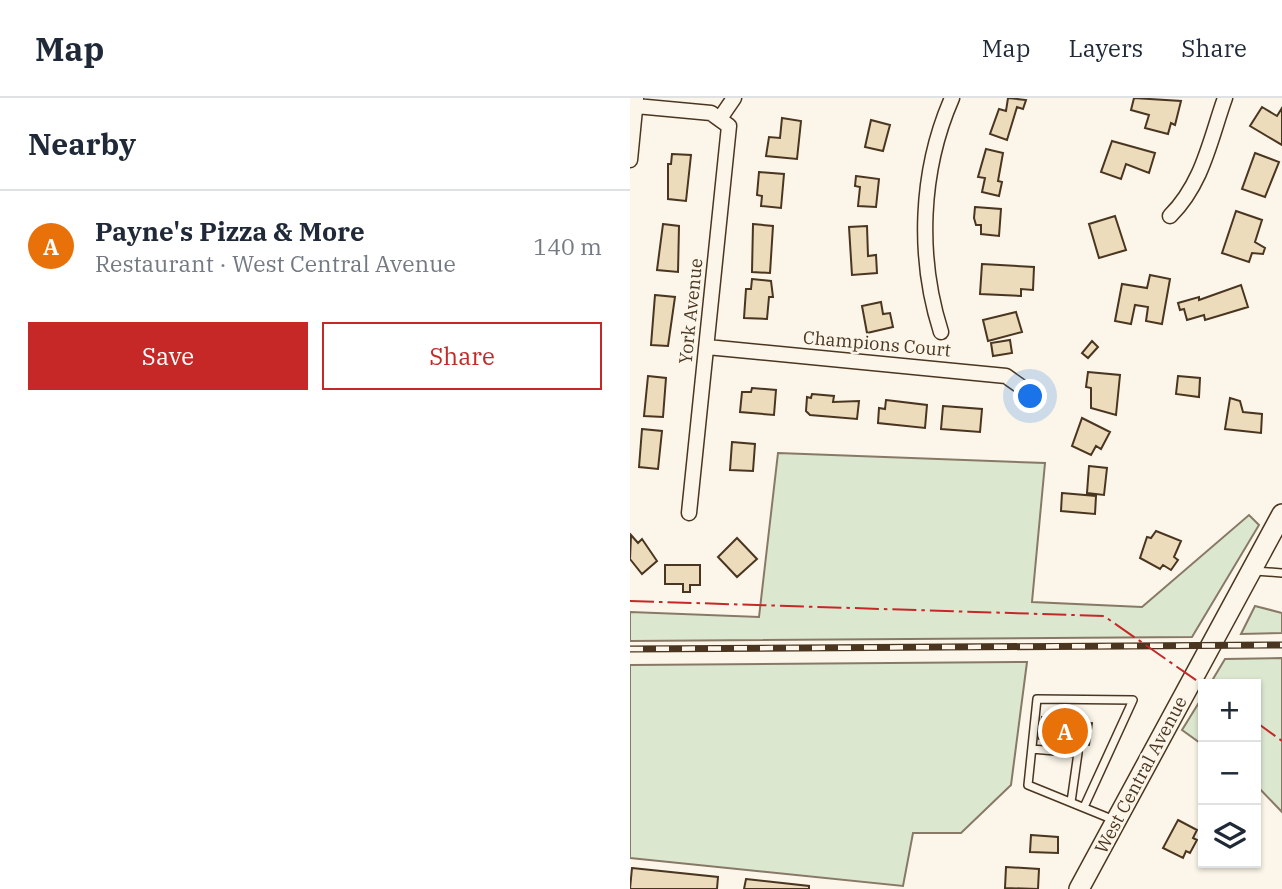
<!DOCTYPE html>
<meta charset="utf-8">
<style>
:root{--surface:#fff;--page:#f6f6f7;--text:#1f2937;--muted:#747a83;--line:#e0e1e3;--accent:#c62828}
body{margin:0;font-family:"IBM Plex Serif",serif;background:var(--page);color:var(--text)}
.controls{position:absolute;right:21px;bottom:21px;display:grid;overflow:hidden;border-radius:0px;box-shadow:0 2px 5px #0004}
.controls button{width:63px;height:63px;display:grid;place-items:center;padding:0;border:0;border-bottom:2px solid var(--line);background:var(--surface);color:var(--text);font:35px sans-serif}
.you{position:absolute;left:401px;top:299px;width:24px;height:24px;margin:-18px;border:5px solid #fff;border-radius:50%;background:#1a73e8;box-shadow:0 0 0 10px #1a73e833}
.badge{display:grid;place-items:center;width:46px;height:46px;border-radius:50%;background:var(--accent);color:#fff;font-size:23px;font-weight:700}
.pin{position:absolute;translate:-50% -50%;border:4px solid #fff;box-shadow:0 2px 7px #0006}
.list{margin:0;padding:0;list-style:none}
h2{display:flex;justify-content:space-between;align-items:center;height:91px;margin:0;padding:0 28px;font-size:30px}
h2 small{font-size:23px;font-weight:400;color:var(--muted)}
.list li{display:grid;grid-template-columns:46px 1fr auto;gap:21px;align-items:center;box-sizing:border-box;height:112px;padding:0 28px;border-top:2px solid var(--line)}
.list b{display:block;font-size:26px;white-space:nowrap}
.list p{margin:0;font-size:23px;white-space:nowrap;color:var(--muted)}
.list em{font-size:23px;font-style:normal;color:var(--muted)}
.actions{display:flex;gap:14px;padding:21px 28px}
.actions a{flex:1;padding:16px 0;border:2px solid var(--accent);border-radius:0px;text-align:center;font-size:24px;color:var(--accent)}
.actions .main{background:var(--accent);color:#fff}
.icon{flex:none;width:38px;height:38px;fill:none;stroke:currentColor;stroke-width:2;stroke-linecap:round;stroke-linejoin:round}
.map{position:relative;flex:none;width:652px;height:791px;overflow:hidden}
header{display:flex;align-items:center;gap:42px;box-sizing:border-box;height:98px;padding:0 35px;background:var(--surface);border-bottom:2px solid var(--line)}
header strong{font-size:33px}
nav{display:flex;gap:38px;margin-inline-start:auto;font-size:24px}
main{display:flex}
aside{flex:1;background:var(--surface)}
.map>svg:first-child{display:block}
.green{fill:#dce7d0;stroke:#887966;stroke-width:2}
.building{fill:#ecdcbc;stroke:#4a3520;stroke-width:2}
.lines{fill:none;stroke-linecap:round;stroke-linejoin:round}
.service-casing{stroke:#4a3520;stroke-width:10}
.minor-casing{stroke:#4a3520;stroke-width:17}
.secondary-casing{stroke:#4a3520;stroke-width:22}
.service{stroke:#fbf6e9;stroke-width:7}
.minor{stroke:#fbf6e9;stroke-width:14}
.secondary{stroke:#fbf6e9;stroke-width:19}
.rail-casing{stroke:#4a3520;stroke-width:7}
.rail{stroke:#fbf6e9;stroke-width:4.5;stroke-dasharray:13;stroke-linecap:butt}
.power{stroke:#c62828;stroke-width:2;stroke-dasharray:24 5 3.5 5;stroke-linecap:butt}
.labels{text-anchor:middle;stroke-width:5;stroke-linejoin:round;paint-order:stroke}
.street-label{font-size:18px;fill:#4a3520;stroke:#fbf6e9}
</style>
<header>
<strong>Map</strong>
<nav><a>Map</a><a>Layers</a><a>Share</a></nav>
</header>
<main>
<aside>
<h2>Nearby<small></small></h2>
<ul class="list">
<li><span class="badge" style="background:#e8710a">A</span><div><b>Payne's Pizza &amp; More</b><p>Restaurant · West Central Avenue</p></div><em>140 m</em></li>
</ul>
<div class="actions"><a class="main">Save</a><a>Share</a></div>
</aside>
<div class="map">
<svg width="652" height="791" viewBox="0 0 652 791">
<rect width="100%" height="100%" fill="#fbf6e9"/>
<!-- green -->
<path class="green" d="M148,355L415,365L402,504L512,509L619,417L629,427L562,539L0,543V514L129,519Z
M625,508L652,515V535L611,536Z
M652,560V714L626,687V586H580L595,561Z
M397,564L381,687L331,735H283L273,788L0,760V567Z
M573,598V647L552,632Z"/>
<!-- building -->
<path class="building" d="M378,0L396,2L393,11L387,9L377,42L360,36L369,11L376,13Z
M504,0L551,3L545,27L541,25L538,36L515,30L519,17L501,12Z
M632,9L647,18L652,10V47L620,28Z
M152,20L171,23L167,61L136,58L139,39L150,40Z
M241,22L260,27L253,53L235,49Z
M482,43L525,55L519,75L496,66L491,81L471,74Z
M356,51L373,55L368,83L372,84L369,98L352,94L355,80L348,79Z
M625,55L649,64L635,99L612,91Z
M42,56L61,57L56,103L38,101V66H41Z
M129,74L154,76L151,110L131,108L132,98L127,97Z
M226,78L249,81L246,109L228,108L230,89L225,88Z
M345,109L371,111L369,138L351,136V127H346L344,120Z
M606,113L632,122L625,144L635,150L633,156L622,155L619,164L592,155Z
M485,118L496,152L469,160L459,126Z
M33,126L49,128L48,174L27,172Z
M123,126L143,128L140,175L122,174Z
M237,128L238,158L246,157L247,175L222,177L219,129Z
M352,166L404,169L403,192L391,191V198L350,196Z
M520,177L540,181L532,226L516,223L518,209L505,207L501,226L485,223L492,186L517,190Z
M122,181L141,183L143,199H139L137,221L114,220L116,191H121Z
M611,187L618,209L575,222L574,217L557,222L554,211L550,212L548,205L569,199V202Z
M25,197L45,199L38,248L21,247Z
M251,204L253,216L260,215L263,229L237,235L232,208Z
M386,214L392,234L358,243L353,222Z
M380,242L382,255L363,258L361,245Z
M462,243L468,249L458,260L452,255Z
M458,274L490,277L486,317L461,310V290L456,289Z
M18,278L36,280L33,319L14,318Z
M548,278L570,280L569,299L546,296Z
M122,290L146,292L144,317L110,314L112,294H121Z
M182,296L204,298L203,304L229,303L227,321L180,317L176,313L177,299L181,300Z
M600,300L610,303L613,314L632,316L631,335L595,331Z
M256,302L297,307L295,330L248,325L249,310L255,311Z
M313,308L352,311L350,334L311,331Z
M452,320L480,334L471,351L466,348L461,357L442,348Z
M12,331L32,333L28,371L9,369Z
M102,344L125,346L123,373L100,372Z
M459,368L477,370L474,397L457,395Z
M432,395L466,398L465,416L431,413Z
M526,433L551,443L544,459L548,462L541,472L533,467L530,471L510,460L517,439L521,440Z
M1,437L8,445L12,441L27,463L12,476L0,461Z
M107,440L127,461L107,479L88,459Z
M35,467H70V487H60V494H53V486H35Z
M412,619L462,625L459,647L409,641Z
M548,722L567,732L563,740L567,742L560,755L556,753L553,760L533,750Z
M401,737L428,739V755L400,754Z
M376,769L409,771L408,791L375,790Z
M2,770L88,779L87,791H0Z
M116,781L179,788V791H114Z"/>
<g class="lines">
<defs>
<path id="service" d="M625,473L652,475
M402,651L448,655
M415,652L421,647L445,650L448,655
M441,704L448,655
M454,709L503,602L407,601L398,687L484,722"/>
<path id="minor" d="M6,8L81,15L99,28L59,415
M91,19L104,0
M0,62L6,1
M540,118C573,85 580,42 595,0
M311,234C287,159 290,73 322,0
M77,249L376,278L407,300"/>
<path id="secondary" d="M449,791L652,416"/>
</defs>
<!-- service casing -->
<use href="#service" class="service-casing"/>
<!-- minor casing -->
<use href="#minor" class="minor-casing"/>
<!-- secondary casing -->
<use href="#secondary" class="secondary-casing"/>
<!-- service -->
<use href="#service" class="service"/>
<!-- minor -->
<use href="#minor" class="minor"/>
<!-- secondary -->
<use href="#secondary" class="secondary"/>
<defs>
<path id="rail" d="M0,551L652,547"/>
</defs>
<!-- rail casing -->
<use href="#rail" class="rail-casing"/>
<!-- rail -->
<use href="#rail" class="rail"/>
<!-- power -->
<path class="power" d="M0,503L474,518L573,587
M626,624L652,643"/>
</g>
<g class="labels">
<!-- street labels -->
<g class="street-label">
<text transform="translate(61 213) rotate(-84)" y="6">York Avenue</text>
<text transform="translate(247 246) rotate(5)" y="6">Champions Court</text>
<text transform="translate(511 677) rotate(-62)" y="6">West Central Avenue</text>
</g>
</g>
</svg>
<div class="controls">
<button>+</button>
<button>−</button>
<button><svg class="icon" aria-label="layers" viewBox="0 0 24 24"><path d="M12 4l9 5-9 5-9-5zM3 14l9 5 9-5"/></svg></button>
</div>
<div class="you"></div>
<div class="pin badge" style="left:435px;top:633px;background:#e8710a">A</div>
</div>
</main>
